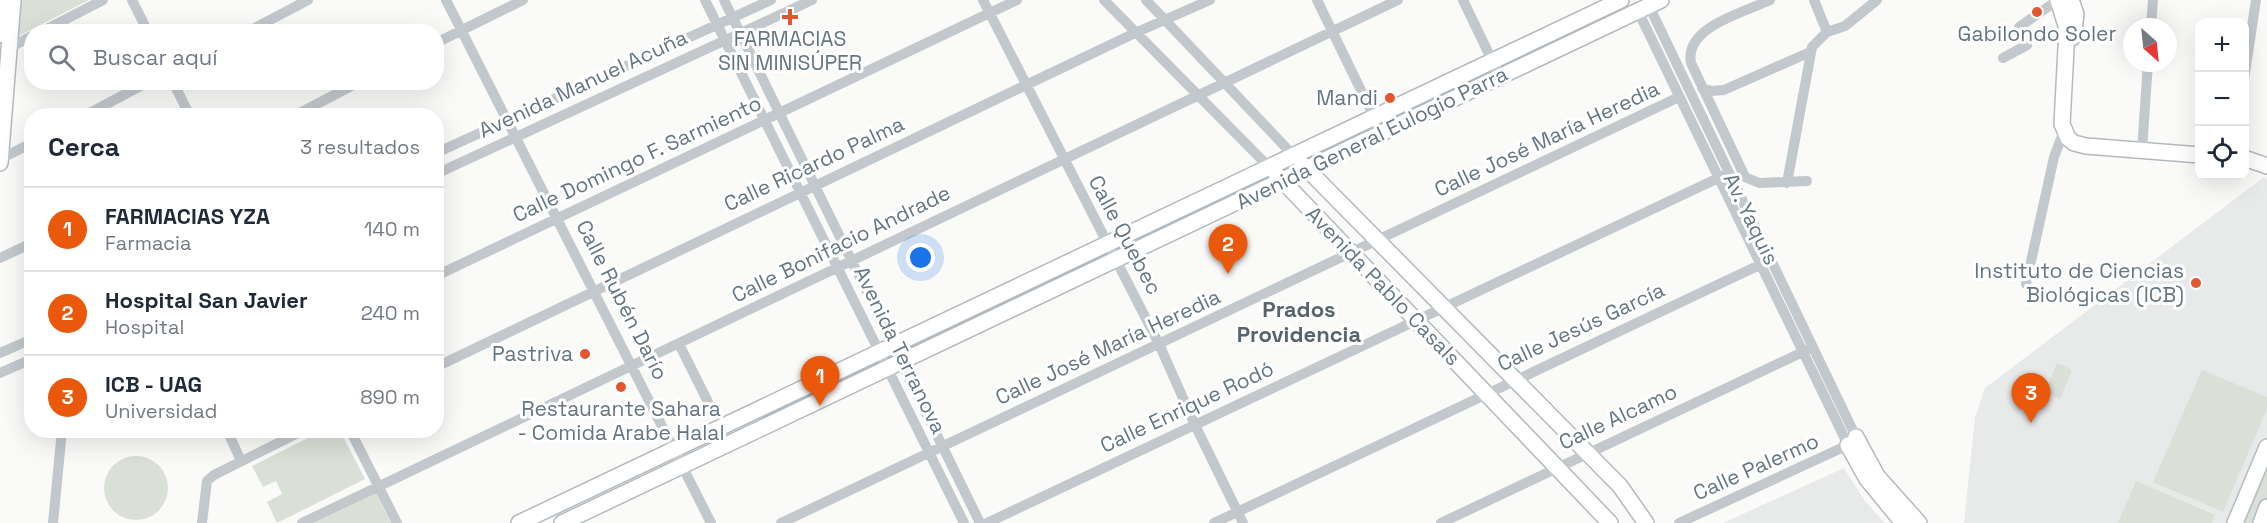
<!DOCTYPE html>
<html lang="es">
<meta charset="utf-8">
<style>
:root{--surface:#fff;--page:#f6f6f7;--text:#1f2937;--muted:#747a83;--line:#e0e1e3;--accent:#ea580c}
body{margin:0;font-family:"Space Grotesk",sans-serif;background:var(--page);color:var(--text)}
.controls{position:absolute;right:18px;top:18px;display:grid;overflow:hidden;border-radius:12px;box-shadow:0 6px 24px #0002}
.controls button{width:54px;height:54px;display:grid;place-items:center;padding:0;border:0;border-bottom:2px solid var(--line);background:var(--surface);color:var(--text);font:30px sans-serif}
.compass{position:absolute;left:2123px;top:18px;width:54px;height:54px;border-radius:50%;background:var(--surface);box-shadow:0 6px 24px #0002;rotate:153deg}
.you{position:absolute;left:921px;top:258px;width:21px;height:21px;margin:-15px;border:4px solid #fff;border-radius:50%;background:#1a73e8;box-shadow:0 0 0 9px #1a73e833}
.badge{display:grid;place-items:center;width:39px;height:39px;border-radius:50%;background:var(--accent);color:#fff;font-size:20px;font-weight:700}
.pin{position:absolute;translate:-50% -50px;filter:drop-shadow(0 2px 3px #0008)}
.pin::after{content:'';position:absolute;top:32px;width:21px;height:18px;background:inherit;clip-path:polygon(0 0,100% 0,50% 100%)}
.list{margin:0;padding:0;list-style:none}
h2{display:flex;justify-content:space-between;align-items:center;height:78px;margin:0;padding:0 24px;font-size:26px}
h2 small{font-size:20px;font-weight:400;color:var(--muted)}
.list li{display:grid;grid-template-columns:39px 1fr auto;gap:18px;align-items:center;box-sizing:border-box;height:84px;padding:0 24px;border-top:2px solid var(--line)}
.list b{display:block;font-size:22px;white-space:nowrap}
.list p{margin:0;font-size:20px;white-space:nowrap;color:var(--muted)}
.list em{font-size:20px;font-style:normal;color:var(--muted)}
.icon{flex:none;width:33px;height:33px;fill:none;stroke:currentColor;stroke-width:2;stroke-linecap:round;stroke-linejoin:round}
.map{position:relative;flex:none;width:2267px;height:523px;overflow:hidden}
.search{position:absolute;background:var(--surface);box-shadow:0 6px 24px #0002;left:24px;top:24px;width:420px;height:66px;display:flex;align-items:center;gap:15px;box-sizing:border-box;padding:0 21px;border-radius:24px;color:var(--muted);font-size:22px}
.panel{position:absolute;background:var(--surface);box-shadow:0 6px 24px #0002;left:24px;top:108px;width:420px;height:330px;border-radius:24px}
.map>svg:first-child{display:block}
.built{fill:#e8e9e9}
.green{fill:#dadfd7}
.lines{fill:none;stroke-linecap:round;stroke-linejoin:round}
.secondary-casing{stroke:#b3babf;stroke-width:18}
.primary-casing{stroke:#b5babe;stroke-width:20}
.street{stroke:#c3c8cc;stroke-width:10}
.secondary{stroke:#fff;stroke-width:15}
.primary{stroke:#fff;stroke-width:16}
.poi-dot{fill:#e4572e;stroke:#fff;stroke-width:2}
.labels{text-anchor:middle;stroke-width:6;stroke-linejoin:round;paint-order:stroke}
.poi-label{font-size:21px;fill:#657683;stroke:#fff}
.street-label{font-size:21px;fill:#657683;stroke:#fff}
.neighbourhood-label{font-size:22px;font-weight:bold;fill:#57646e;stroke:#fff}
</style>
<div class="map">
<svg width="2267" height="523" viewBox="0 0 2267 523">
<rect width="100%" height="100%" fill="#fafaf8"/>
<!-- built -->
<path class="built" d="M2264,177L2267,179V444L2233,523H1964L1975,417L1985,388Z
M1844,468L1865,501L1885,523H1723Z"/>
<!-- green -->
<path class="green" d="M18,0H89L15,38Z
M2057,363L2072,370L2060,399L2045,392Z
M2202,370L2267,397V409L2223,512L2153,482Z
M322,431H340L365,479L277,523L267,502L282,494L276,481L263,487L252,466Z
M104 488a32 32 0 1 1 64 0a32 32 0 1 1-64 0Z
M2267,467V502L2258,523H2241Z
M2136,481L2215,515L2212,523H2118Z
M376,493L391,523H314Z"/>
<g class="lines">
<defs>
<path id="secondary" d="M2058,0L2067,29L2062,124L2068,138L2074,143L2086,146L2200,155
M2071,0L2076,14L2073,37
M2244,158L2267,166
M0,163L13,0
M1302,164L1620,486L1646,523
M1276,174L1610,523
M1856,437L1877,476L1919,523
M1848,445L1867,479L1903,523
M519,523L1621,0
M562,523L1661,0
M2235,523L2267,447
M2261,523L2267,507"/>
<path id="primary" d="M0,34L3,0"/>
</defs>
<!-- secondary casing -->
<use href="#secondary" class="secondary-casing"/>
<!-- primary casing -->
<use href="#primary" class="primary-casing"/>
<!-- street -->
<path class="street" d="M132,0L148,32
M446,0L711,523
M705,0L964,523
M724,0L980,523
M983,0L1159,344L1195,425L1243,523
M1104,0L1269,167
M1146,0L1293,155
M1317,0L1374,117
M1463,0L1500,77
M1770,0C1743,13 1684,27 1691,63L1745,177L1759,183L1807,181
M1814,0L1827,32
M1649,6L1856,437
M1638,11L1848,445L1679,523
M2151,27L2153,0
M41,32L103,0
M247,32L308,0
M436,43L523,0
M9,48L32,36
M2003,58L2027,45L2019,27L2058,0
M2244,79L2256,0
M173,82L190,116
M1702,88L1711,91L1724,90L1808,53
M84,116L148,82
M294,116L359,82
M2142,150L2148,63
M436,153L771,0
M0,159L32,143
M436,174L812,0
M1787,183L1812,47L1827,32L1845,26L1877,0
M0,258L32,243
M436,276L1017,0
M2026,284L2054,157L2064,131
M679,344L708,402
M0,353L32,339
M436,367L1135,33L1210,0
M0,373L32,359
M227,430L241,461
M350,430L397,523
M53,523L62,430
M202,523L207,481L214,475L304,430
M302,523L1398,0
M781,523L1679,97
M987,523L1729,173
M1214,523L1770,260
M1441,523L1807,350"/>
<!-- secondary -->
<use href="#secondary" class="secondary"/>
<!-- primary -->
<use href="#primary" class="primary"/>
</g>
<!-- markers -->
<g class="poi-dot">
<circle cx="2037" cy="12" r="6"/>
<path d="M787 8h6v6h6v6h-6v6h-6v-6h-6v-6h6z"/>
<circle cx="1390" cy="98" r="6"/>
<circle cx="2196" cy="283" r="6"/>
<circle cx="585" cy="354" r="6"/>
<circle cx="621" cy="387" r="6"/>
</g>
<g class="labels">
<!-- poi labels -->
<g class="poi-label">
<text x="2037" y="41">Gabilondo Soler</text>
<text x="790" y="46">FARMACIAS<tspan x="790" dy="24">SIN MINISÚPER</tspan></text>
<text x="1378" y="105" text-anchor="end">Mandi</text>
<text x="2184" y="278" text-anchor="end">Instituto de Ciencias<tspan x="2184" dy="24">Biológicas (ICB)</tspan></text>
<text x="573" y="361" text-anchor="end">Pastriva</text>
<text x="621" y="416">Restaurante Sahara<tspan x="621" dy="24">- Comida Arabe Halal</tspan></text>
</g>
<!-- street labels -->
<g class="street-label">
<text transform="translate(583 84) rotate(-25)" y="7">Avenida Manuel Acuña</text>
<text transform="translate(1372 138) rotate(-26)" y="7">Avenida General Eulogio Parra</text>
<text transform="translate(1547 139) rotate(-25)" y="7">Calle José María Heredia</text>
<text transform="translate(637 159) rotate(-25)" y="7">Calle Domingo F. Sarmiento</text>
<text transform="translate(814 164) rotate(-25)" y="7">Calle Ricardo Palma</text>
<text transform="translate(1751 219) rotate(64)" y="7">Av. Yaquis</text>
<text transform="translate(1125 235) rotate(62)" y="7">Calle Quebec</text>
<text transform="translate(841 244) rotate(-26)" y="7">Calle Bonifacio Andrade</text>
<text transform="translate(1383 286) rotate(46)" y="7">Avenida Pablo Casals</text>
<text transform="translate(622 300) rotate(63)" y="7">Calle Rubén Darío</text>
<text transform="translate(1581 327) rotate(-25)" y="7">Calle Jesús García</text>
<text transform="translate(1108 347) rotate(-25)" y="7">Calle José María Heredia</text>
<text transform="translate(900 350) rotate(64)" y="7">Avenida Terranova</text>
<text transform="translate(1187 407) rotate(-25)" y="7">Calle Enrique Rodó</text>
<text transform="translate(1618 417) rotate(-25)" y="7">Calle Alcamo</text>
<text transform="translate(1756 467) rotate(-24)" y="7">Calle Palermo</text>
</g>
<!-- neighbourhood labels -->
<g class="neighbourhood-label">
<text x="1299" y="317">Prados<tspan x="1299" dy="25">Providencia</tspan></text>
</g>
</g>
</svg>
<div class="controls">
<button>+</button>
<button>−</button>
<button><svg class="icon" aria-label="locate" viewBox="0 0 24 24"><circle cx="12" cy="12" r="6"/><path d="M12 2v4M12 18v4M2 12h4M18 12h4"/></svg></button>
</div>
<svg class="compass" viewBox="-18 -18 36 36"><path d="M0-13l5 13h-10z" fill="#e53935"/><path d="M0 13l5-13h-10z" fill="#747a83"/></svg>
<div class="you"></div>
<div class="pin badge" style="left:820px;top:406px">1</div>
<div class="pin badge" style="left:1228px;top:274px">2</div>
<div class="pin badge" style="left:2031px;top:423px">3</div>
<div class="search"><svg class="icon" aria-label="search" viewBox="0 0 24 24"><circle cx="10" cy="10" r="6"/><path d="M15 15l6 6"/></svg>Buscar aquí</div>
<section class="panel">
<h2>Cerca<small>3 resultados</small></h2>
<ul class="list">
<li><span class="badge">1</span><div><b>FARMACIAS YZA</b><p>Farmacia</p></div><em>140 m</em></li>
<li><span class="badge">2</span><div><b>Hospital San Javier</b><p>Hospital</p></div><em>240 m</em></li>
<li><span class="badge">3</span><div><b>ICB - UAG</b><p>Universidad</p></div><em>890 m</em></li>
</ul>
</section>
</div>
